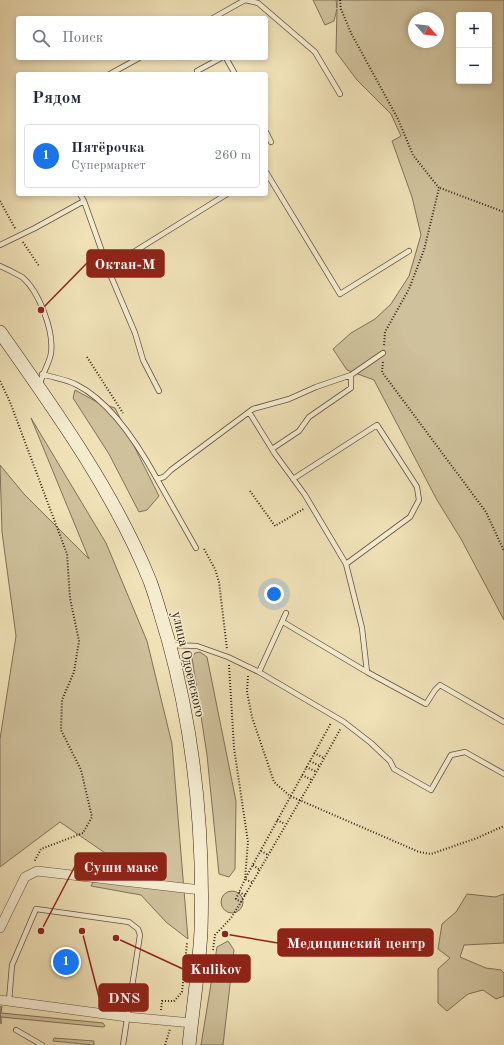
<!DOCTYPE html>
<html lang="ru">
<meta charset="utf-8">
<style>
:root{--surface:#fff;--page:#f6f6f7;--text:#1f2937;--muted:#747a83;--line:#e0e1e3;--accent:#1a73e8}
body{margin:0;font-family:"Old Standard TT",serif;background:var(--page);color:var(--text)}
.controls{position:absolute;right:12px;top:12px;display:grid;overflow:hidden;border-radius:4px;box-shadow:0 2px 6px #0003}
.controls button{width:36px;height:36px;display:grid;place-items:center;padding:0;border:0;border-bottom:1px solid var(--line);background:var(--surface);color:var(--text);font:20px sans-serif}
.compass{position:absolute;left:408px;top:12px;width:36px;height:36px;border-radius:50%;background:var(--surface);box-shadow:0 2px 6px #0003;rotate:117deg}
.you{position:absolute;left:274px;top:594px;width:14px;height:14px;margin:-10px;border:3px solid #fff;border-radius:50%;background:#1a73e8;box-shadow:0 0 0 6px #1a73e833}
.badge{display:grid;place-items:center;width:26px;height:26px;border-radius:50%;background:var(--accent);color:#fff;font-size:13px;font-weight:700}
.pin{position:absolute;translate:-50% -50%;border:2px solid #fff;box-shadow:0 1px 4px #0006}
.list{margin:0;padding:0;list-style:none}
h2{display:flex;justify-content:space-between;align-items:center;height:52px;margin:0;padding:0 16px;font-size:17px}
h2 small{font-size:13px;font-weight:400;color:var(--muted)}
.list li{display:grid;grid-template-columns:26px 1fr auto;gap:12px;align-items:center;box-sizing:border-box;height:64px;margin:0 8px 8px;padding:0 8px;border:1px solid var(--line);border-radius:4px}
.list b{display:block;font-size:15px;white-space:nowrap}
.list p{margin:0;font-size:13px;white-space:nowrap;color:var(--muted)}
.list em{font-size:13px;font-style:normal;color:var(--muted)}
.icon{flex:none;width:22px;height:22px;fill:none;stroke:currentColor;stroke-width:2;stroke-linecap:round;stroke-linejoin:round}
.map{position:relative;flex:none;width:504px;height:1045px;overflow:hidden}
.search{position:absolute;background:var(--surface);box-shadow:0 2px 6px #0003;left:16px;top:16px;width:252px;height:44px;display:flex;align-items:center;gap:10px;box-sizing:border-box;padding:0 14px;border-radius:4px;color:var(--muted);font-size:15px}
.panel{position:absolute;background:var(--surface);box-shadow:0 2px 6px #0003;left:16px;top:72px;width:252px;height:124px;border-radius:4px}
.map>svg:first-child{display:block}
.green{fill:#cfc19c;stroke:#7f725a;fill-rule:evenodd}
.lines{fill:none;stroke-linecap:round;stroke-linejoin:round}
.lane-casing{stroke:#5f5240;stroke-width:6}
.street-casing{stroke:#5f5240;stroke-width:10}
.secondary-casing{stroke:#2f2218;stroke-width:14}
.path{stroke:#2f2218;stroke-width:2;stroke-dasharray:1 2;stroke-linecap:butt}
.lane{stroke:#f5ecd0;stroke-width:4.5}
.street{stroke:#f5ecd0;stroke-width:9}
.secondary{stroke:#f5ecd0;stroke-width:13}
.labels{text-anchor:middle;stroke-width:3;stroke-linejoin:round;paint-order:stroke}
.street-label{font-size:14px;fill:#2f2218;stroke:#f5ecd0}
.leader{fill:none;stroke:#8f2418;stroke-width:1.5}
.callout-dot{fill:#8f2418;stroke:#f5ecd0;stroke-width:1.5}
.callout{fill:#8f2418;stroke:#8f2418;stroke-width:1.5}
.callout-label{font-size:15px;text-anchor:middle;font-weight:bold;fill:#fff}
</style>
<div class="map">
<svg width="504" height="1045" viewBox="0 0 504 1045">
<rect width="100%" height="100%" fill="#f0e1b7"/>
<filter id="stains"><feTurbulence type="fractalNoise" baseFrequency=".005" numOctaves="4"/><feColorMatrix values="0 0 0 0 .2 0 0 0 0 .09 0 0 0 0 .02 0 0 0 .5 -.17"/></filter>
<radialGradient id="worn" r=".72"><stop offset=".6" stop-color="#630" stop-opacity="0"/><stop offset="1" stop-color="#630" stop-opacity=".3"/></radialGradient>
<!-- green -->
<path class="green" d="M313,0H336L337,8V0H504V620L461,539L437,500L374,380L347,370L333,349L351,333L375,319L391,304L409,276L421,235L412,197L392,141L401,136L391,114L357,80L336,52L337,9L334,21L325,25ZM459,15H489V81H459ZM414,18H438V42H414Z
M75,390L97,402L115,408L159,496L147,510L139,512L109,454L73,398Z
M31,418L106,543L147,641L172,744L188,939L166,922L141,895L91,886L108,855L60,822L0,867V739L16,636L2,532L0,465L24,494L89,559Z
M200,652L207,657L236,801L235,869L229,877L219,874L207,755L192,658L195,653Z
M221 902a11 11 0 1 1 22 0a11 11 0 1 1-22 0Z
M467,894L495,897L504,894V943L464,945L460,957L486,968L501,970L504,973V996L496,999L483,990L468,994L447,1011L438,1003V969L450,958L438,949L442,924L456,912Z
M228,941L234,950L223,1045H201L217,947Z
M2,1006L1,1013L103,1023L105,1026L103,1027L1,1017V1024L0,1007Z
M54,1038L94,1041V1045L53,1041Z"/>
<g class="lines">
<defs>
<path id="lane" d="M213,18L245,0L258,3L315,52L340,94
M226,58L235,74
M197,71L221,58
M110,74L139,58
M266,132L271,142
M266,172L340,294L409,251
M80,194L84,201
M0,245L35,228L84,201L110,274L135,333L143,360L159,391
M0,266C7,269 15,273 22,277C39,291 54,331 51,353C50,362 42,374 40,384
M108,268L227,194
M42,374C54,378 66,379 77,385C111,402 139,446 157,479L164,477L171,470L253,409L289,399L316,387L351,375L383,353
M249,412L275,454L305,495L346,564L362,628L367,672
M272,449L299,431L309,417L351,388V375
M157,479L196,548
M293,479L377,425L417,487L419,500L410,517L346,564
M283,622L367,672L426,704L435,690L440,685L504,722
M171,645L197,646L228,657L259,672L344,722L371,743L390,761L394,769L431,790L451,755L465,752L504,774
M259,672L286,613
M9,1001L12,965L36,909L129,922L138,929L140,935L123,1045
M16,1030L42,1045"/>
<path id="street" d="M0,928L25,877L37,871L201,890
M0,1000L127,1017L192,1023"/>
<path id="secondary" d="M0,332C55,410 114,492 150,581C157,600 162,620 168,639C194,733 204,833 201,931C199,969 193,1007 189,1045"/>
</defs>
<!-- lane casing -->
<use href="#lane" class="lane-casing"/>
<!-- street casing -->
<use href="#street" class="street-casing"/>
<!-- secondary casing -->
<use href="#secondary" class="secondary-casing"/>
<!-- path -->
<path class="path" d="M340,0L341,9L351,33L398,119L413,155L439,188L424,250L409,289L385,332L384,346
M440,188L504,212
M0,201L16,230
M23,242L39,266
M87,357L123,413
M383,362L382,372L486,512L504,551
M0,381L10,402L67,554L70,598L79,641L74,672L62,700L61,730L81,770L92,817L83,833L41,849L34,862
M250,491L275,526L305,508
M204,549L215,569L219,582L227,649
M229,665L234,748L248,842L245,879L253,883
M248,676L247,692L252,717L274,782L290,796L403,845L419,852L431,854L477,838L504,826
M314,753L324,758
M310,761L320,766
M306,767L317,772
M302,775L312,780
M277,820L285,824
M261,851L268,855
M253,865L260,870
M239,892L246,896
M241,902L312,780L341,728
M213,950L215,935L231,918L241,902L236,899L245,879L331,723
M161,1010L162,1001H174L182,992L187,943
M165,1045L170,1029"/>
<!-- lane -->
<use href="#lane" class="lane"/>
<!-- street -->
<use href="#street" class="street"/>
<!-- secondary -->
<use href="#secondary" class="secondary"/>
</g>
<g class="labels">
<!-- street labels -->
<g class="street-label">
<text transform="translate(189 664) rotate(77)" y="5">улица Одоевского</text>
</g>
</g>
<!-- callouts -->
<path class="leader" d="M41 310L87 263M41 931L75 866M225 934L278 943M116 938L183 969M82 931L99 997"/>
<g class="callout-dot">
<circle cx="41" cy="310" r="4"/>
<circle cx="41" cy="931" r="4"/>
<circle cx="225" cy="934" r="4"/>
<circle cx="116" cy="938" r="4"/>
<circle cx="82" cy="931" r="4"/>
</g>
<g class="callout">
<rect x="87" y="250" width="77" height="27" rx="4"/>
<rect x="75" y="853" width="91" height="27" rx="4"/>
<rect x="278" y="929" width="155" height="27" rx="4"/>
<rect x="183" y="955" width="67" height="27" rx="4"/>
<rect x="99" y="984" width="49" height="27" rx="4"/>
</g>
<g class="callout-label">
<text x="125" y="269">Октан-М</text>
<text x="121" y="872">Суши маке</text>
<text x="356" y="948">Медицинский центр</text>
<text x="216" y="974">Kulikov</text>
<text x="124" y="1003">DNS</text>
</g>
<rect width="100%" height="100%" filter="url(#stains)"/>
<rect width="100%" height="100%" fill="url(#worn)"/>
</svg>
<div class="controls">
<button>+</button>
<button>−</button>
</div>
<svg class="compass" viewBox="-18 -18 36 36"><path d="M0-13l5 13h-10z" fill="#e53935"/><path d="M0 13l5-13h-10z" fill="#747a83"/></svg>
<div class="you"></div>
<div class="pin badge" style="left:66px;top:962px">1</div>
<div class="search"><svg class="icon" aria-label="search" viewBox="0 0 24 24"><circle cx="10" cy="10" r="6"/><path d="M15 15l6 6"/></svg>Поиск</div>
<section class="panel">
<h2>Рядом<small></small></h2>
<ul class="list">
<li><span class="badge">1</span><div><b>Пятёрочка</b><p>Супермаркет</p></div><em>260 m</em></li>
</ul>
</section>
</div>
